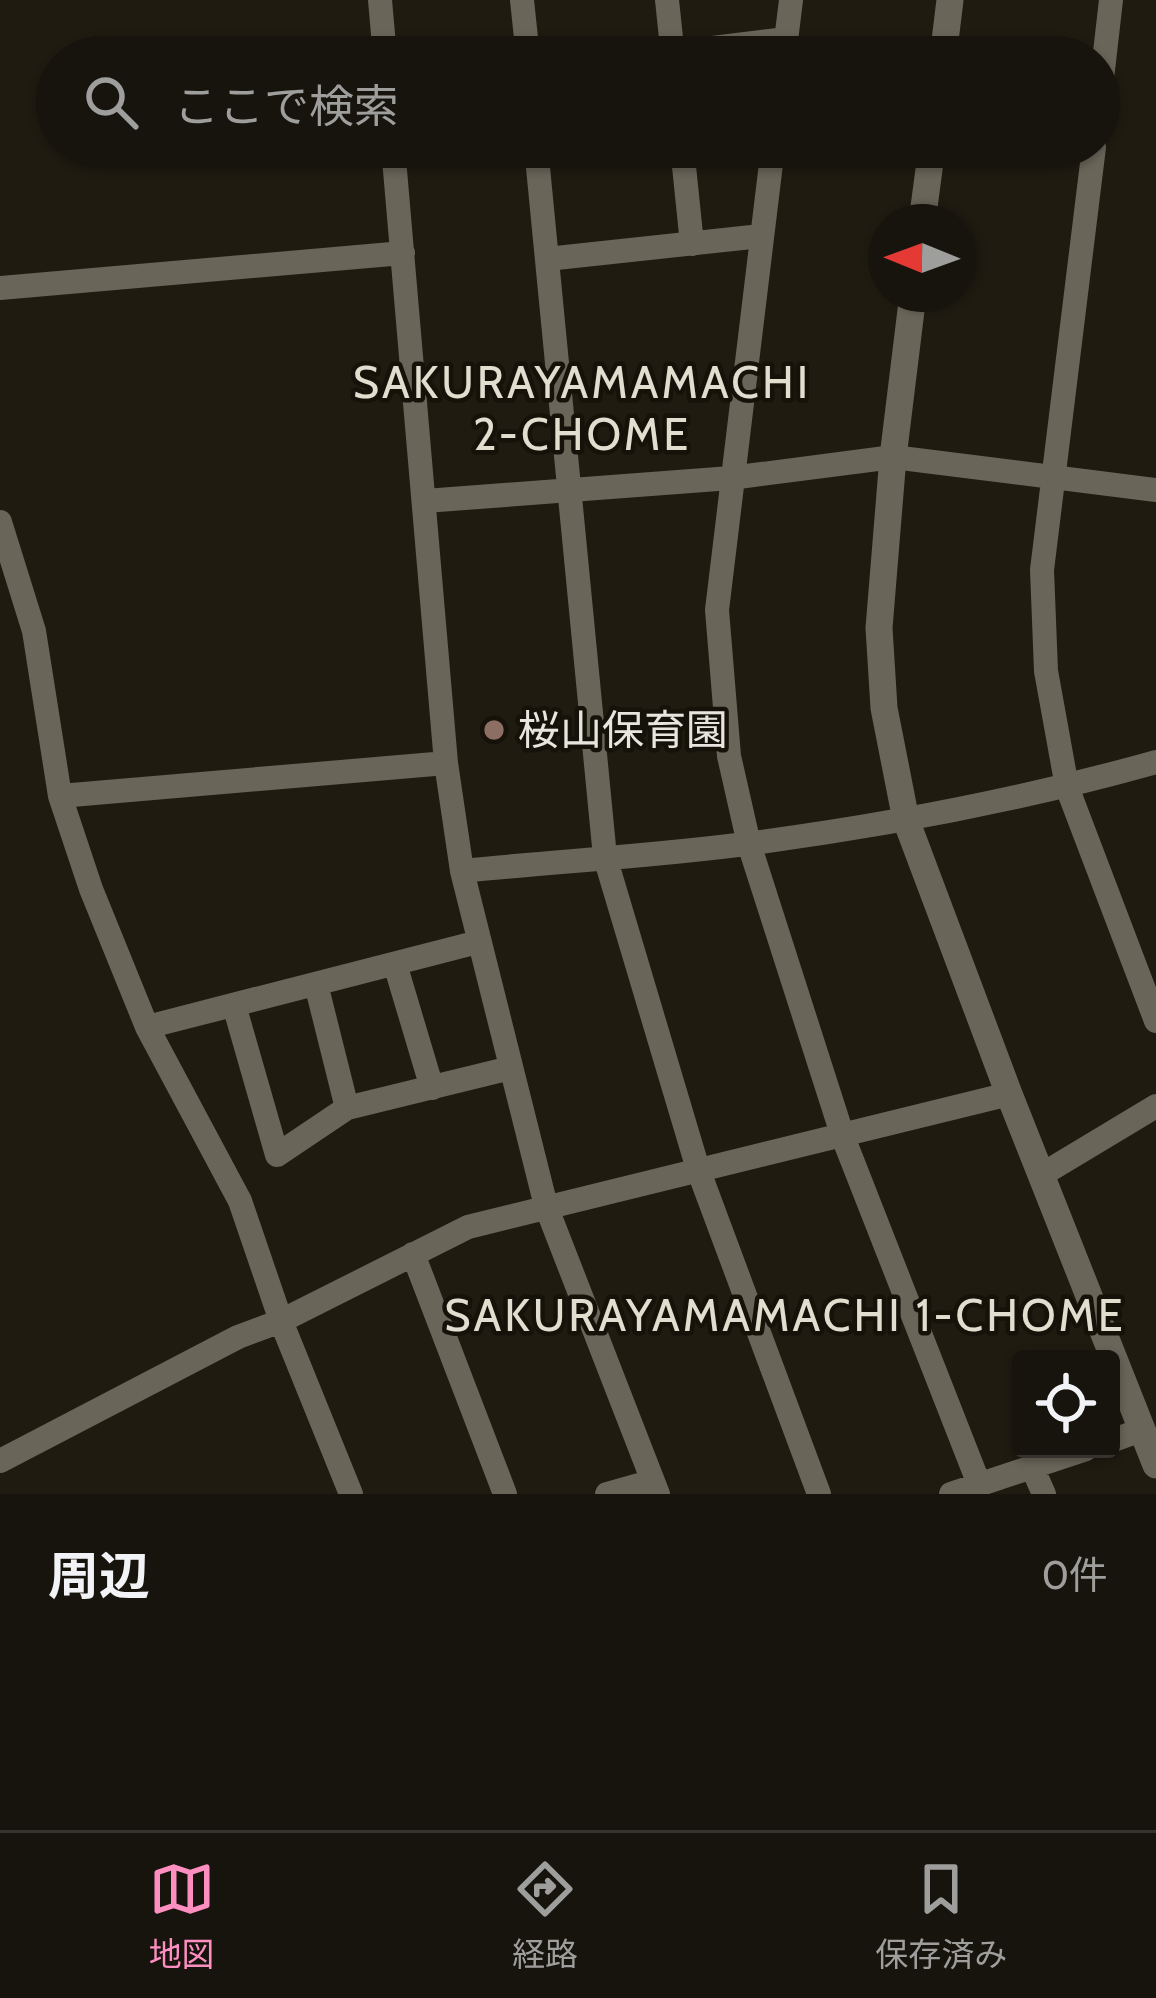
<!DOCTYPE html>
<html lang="ja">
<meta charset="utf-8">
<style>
:root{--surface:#17140d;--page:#24211b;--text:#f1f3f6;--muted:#9e9e9d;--line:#36332e;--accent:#fd8ec0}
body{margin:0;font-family:Cabin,"Noto Sans JP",sans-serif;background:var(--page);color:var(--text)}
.controls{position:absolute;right:36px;bottom:36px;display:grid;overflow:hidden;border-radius:12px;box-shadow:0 3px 9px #0004}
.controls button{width:108px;height:108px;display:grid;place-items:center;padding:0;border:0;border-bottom:3px solid var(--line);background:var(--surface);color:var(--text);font:60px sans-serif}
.compass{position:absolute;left:868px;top:204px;width:108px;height:108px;border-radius:50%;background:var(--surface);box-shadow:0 3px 9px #0004;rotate:271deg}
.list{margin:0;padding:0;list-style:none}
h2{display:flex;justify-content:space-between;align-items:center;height:156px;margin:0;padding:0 48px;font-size:51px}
h2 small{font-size:39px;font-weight:400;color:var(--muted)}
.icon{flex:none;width:66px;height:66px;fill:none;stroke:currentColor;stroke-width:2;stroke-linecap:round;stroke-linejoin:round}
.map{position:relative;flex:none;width:1156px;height:1494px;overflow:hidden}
.search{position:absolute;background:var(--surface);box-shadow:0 3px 9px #0004;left:36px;right:36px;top:36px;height:132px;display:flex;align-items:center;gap:30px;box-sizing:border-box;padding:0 42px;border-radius:66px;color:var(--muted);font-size:45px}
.sheet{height:336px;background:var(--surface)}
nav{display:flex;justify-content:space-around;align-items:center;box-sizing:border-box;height:168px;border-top:3px solid var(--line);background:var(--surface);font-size:33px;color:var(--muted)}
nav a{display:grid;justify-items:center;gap:6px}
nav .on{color:var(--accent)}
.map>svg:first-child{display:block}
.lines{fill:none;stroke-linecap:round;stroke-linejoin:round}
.minor{stroke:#696559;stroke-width:24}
.tertiary{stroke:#696559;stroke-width:27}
.education-dot{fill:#8d6e63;stroke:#151209;stroke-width:4.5}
.labels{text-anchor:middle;stroke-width:9;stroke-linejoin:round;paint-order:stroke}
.poi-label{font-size:42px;fill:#e8e5df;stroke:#151209;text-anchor:start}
.neighbourhood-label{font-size:45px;letter-spacing:3px;fill:#e1ddcf;stroke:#151209}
</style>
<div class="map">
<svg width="1156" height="1494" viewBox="0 0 1156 1494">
<rect width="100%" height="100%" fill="#1f1b11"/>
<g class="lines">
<!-- minor -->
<path class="minor" d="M380,0L385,57
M522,0L528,57
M667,0L673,57
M672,53L786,39
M784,57L791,0
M1099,105L1111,0
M393,147L446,763L462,871L546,1206L658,1494
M536,147L605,857L698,1169L819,1494
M682,147L692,244
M773,147L717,610L729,756L749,844L843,1137L979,1484
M1094,147L1042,570L1046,671L1067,787L1156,1021
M547,259L761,236
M0,288L403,253
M425,501L731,478L893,457L1156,490
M0,522L34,631L60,796L91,889L147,1027L240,1201L281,1321L351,1494
M60,796L446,763
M462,871C559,861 657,856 753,843C889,825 1024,799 1156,762
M395,964L432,1088
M316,984L347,1108
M234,1005L277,1155L347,1108L511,1068
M147,1027L478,942
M1043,1174L1156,1106
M413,1254L505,1494
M1111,1441L1141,1430
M0,1461L238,1337L281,1321L468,1227L1009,1094
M1032,1467L1044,1494
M607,1494L653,1481
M951,1494L1086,1449"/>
<!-- tertiary -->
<path class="tertiary" d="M943,57L950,0
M922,222L932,147
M913,294L893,457L879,628L884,708L906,820L1009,1094L1156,1465"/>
</g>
<!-- markers -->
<circle class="education-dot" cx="494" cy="730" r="12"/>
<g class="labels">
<!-- poi labels -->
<g class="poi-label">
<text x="518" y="745">桜山保育園</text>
</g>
<!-- neighbourhood labels -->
<g class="neighbourhood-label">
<text x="582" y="398">SAKURAYAMAMACHI<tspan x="582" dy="52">2-CHOME</tspan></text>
<text x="785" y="1331">SAKURAYAMAMACHI 1-CHOME</text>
</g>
</g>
</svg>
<div class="controls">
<button><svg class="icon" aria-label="locate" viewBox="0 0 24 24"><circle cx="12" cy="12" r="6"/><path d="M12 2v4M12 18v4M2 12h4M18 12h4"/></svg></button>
</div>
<svg class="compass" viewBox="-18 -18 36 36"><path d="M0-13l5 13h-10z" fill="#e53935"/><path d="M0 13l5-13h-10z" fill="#9e9e9d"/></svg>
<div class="search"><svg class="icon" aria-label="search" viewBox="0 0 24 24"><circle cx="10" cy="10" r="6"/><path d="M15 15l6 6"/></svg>ここで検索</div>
</div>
<section class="sheet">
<h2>周辺<small>0件</small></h2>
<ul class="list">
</ul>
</section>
<nav>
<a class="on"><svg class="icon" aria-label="map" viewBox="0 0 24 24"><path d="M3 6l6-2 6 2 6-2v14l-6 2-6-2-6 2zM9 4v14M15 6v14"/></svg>地図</a>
<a><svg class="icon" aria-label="directions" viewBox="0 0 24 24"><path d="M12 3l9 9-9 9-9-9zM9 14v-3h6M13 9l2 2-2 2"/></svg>経路</a>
<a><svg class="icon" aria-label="saved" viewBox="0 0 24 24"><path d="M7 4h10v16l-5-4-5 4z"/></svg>保存済み</a>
</nav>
